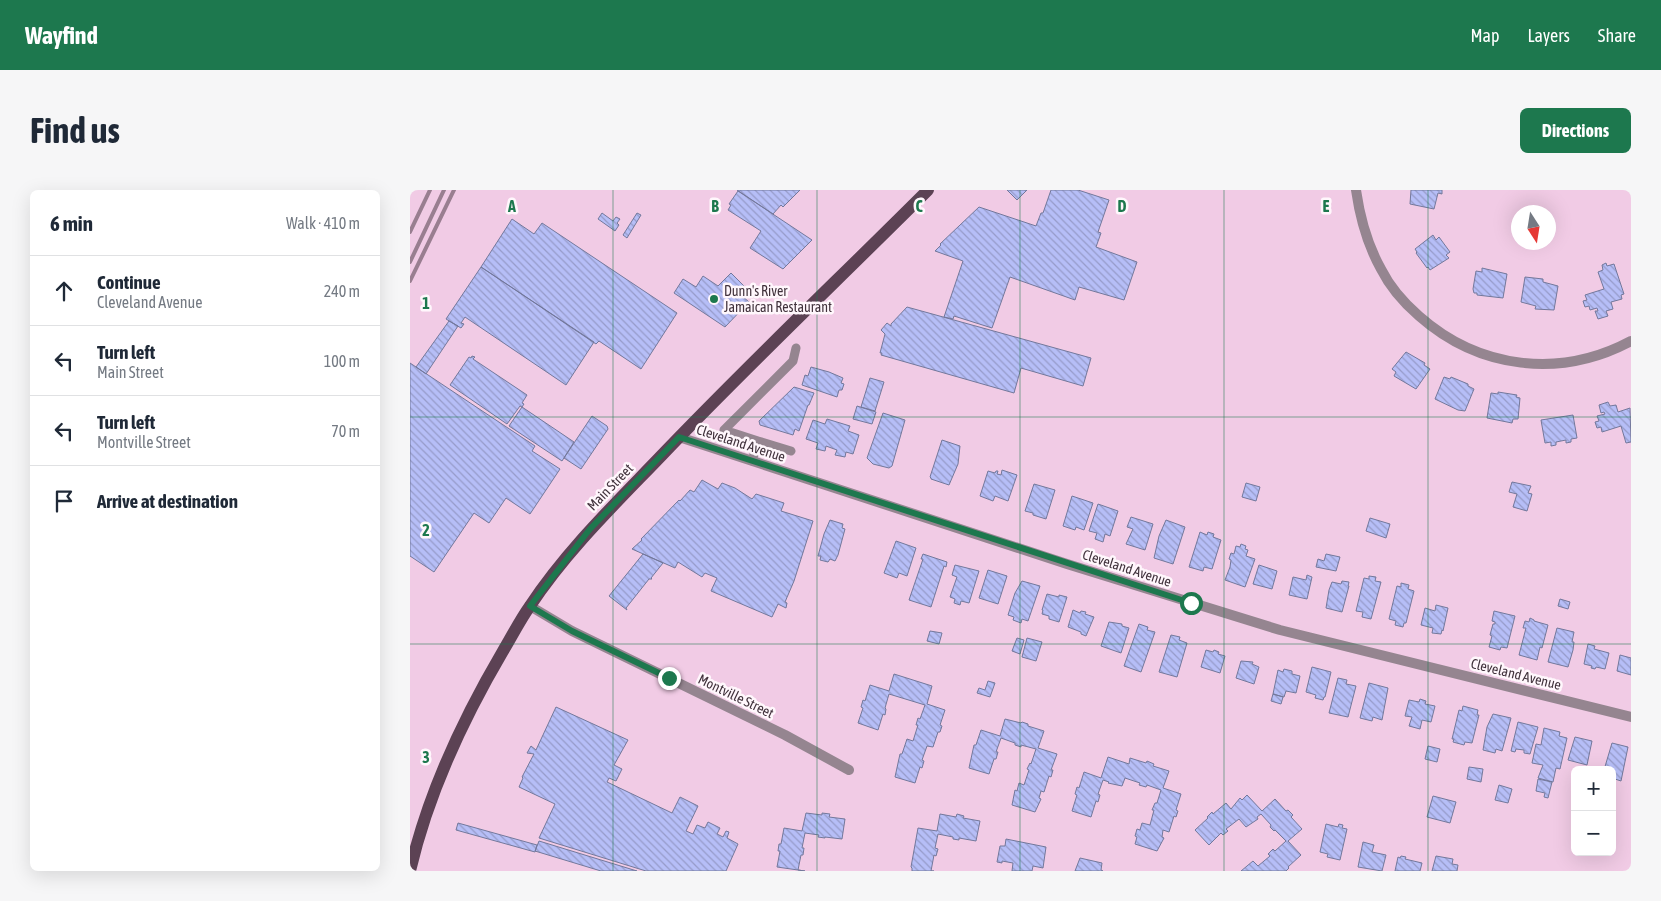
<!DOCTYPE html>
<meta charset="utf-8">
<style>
:root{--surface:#fff;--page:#f6f6f7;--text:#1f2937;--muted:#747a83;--line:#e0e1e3;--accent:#1d784e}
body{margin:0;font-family:"Asap Condensed",sans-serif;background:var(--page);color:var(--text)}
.controls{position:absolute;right:15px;bottom:15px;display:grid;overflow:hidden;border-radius:8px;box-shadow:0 5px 20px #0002}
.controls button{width:45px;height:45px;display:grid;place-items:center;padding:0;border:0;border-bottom:1px solid var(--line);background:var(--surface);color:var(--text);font:25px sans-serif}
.compass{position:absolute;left:1101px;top:15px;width:45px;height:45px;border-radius:50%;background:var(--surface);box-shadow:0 5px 20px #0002;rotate:168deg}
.stop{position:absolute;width:15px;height:15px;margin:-11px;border:4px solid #1d784e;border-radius:50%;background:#fff}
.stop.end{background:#1d784e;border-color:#fff;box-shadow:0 1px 5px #0008}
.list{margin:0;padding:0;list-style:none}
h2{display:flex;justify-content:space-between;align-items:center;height:65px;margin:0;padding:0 20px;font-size:21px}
h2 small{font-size:16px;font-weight:400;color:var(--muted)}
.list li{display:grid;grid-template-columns:32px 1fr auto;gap:15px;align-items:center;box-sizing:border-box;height:70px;padding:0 20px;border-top:1px solid var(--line)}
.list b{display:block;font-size:19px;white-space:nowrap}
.list p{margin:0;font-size:16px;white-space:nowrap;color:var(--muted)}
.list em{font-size:16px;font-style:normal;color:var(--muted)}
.icon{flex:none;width:28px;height:28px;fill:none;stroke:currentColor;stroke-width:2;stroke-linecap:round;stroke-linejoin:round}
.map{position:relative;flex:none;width:1221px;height:681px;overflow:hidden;border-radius:8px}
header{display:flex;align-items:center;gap:30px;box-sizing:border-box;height:70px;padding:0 25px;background:var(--accent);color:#fff}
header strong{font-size:24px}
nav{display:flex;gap:28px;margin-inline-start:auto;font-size:18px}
.intro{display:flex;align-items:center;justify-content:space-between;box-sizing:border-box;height:120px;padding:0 30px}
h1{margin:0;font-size:35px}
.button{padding:12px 22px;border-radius:8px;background:var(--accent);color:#fff;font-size:18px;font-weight:700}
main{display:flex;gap:30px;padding:0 30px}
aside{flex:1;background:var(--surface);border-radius:8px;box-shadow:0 5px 20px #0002}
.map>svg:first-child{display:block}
.building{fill:url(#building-back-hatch);stroke:#73789b}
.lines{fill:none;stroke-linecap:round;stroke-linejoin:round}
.lane{stroke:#958590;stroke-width:9}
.street{stroke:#958590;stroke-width:10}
.primary{stroke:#5c4254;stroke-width:12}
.rail{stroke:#997e90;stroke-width:4}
.route{stroke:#1d784e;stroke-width:6}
.grid{fill:none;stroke:#1d784e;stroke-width:1;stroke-opacity:0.55}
.poi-dot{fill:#1d784e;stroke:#fff7fc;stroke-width:2}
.labels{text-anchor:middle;stroke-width:5;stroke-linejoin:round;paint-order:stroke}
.poi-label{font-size:14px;fill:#41323c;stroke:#fff7fc;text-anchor:start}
.street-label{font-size:14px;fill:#41323c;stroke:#fff7fc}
.grid-label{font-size:16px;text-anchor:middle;font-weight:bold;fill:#1d784e;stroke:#fff7fc;stroke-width:5;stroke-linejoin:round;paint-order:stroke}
</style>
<header>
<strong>Wayfind</strong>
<nav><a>Map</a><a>Layers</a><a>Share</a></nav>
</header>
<div class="intro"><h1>Find us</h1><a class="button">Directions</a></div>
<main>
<aside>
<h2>6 min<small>Walk · 410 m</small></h2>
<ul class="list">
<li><svg class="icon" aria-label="ahead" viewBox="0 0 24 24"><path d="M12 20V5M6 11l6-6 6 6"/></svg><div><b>Continue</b><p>Cleveland Avenue</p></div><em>240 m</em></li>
<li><svg class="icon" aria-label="left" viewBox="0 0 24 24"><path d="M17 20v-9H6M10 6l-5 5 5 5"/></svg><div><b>Turn left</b><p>Main Street</p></div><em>100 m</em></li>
<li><svg class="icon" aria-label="left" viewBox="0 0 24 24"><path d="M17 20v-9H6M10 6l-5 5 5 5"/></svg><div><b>Turn left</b><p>Montville Street</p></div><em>70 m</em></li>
<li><svg class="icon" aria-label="arrive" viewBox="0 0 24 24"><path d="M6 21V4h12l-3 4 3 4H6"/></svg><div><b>Arrive at destination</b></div></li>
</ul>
</aside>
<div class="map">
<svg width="1221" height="681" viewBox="0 0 1221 681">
<defs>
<pattern id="building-back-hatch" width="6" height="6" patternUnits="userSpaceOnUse" patternTransform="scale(1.25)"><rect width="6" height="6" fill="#b6bef7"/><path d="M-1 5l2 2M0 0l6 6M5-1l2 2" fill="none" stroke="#969bc9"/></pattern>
</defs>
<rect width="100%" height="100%" fill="#f1cbe5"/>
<!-- building -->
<path class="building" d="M327,0H390L373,17L371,15L363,24Z
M597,0H617L607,10Z
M641,0H668L699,10L688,42L691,43L686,57L727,72L714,110L669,97L665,110L600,87L582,138L544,126L543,129L534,127L553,71L525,61L531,55L530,54L569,17L626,36L631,23H633Z
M1001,0H1032V4L1028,3L1024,19L1000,14Z
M328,1L402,50L373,79L340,58L351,41L318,20L321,15L319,14Z
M192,23L203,31L206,27L210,29L207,33L209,35L205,41L188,29Z
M227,23L231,25L217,48L213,45Z
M102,29L124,44L132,33L267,123L231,179L189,151L186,154L71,77Z
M1023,45L1026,50L1029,47L1040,62L1036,65L1039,68L1020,80L1018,77L1017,78L1006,63L1007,62L1005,59Z
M1196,73L1197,76L1204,74L1214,104L1211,105L1212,109L1201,112L1203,119L1196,121L1198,126L1188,129L1185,121H1188L1187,118L1180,120L1179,116L1175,117L1173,111L1177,110L1175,105L1194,99L1188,82L1193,80L1192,75Z
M71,77L184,152L156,195L55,127L51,133L54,134L51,138L36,129Z
M1072,78L1097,84L1093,108L1067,105V103H1064L1063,99L1066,81L1072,82Z
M321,83L338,100L332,106L339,112L315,137L264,103L273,89L286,97L293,86L308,96Z
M1115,87L1133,89V92L1148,96L1144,120L1125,119L1126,116L1111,112Z
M497,117L681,168L673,196L611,178L604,203L471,165L472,163H470L475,144L471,140L477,133L481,136V134Z
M39,131L48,136L16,184L6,177Z
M996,162L1015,173L1014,175L1020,179L1006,199L984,186L986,182L982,179Z
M62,166L65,167L63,169L117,205L112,213L114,214L112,217L110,216L97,234L40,195L59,167L61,168Z
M0,173L125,256L122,261L150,279L120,324L96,308L79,333L64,323L24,382L0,366Z
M401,177L419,182L433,188L431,193L434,194L432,200H429L427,207L392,195L395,185L398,186Z
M1034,187L1040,189L1041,187L1058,194V196L1064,199L1055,221L1048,220L1025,209Z
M460,188L474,192L465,221L451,217Z
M384,197L404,203L399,215H398L389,241L385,239L383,245L350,235L349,231Z
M1088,202L1107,205L1106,207L1110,208L1108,229H1103L1102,233L1077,228L1081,203L1088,204Z
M1198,212L1200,216L1206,215L1208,222L1220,218L1221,252L1216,253L1211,236L1192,242L1191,237L1187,238L1185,232L1189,231L1187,226L1195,224L1194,222L1191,223L1189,215Z
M447,216L466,222L462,234L443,229Z
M112,217L164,252L152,271L99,236Z
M473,223L495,230L482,276L479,278L463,274L457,268Z
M1163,225L1167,248L1161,249V252L1156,253V250L1146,252V255L1141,256V252L1135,253L1131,230Z
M182,226L197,236L198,239L171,279L154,268Z
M417,229L440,236L438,241L449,245L443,264L436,262L435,267L425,265L427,260L416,256L415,261L406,259L408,253L396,249L403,230L415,234Z
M532,250L550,256L548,274L539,295L521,289V288L520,287Z
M592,280L607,285L598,311L585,306L583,311L570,306L578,281L585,283L586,281H588L587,284L591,285Z
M292,290L308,299L312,293L325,298L342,309L346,304L374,313L371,321L403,331L384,391L375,412L377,413L376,418L368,414L362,427L301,401L307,388L295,383L292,387L268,372L265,378L222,359L232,350L231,349L269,310L270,311L280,300L284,302Z
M1102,292L1121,296L1118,303L1122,304L1117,321L1103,317L1107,304L1099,302Z
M836,293L850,297L846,311L832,307Z
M624,294L645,300L636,329L623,325V323L615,321Z
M662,306L683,313L674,340L666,337L665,340L653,336Z
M688,314L708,321L700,346L695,344L693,352L685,349L687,343L679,341Z
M721,327L743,334L735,360L716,354L723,339L717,337Z
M960,328L980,334L976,348L956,341Z
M420,330L433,334L432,338L435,339L428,365L425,371L420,369L418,372L410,370L411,366H408L414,344Z
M756,330L775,337L763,374L744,368L749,346Z
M790,342L797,345L798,342L804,344L803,347L811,350L802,379L794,377L793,381L779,377Z
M486,351L506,358L497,386L489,383L487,388L474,383Z
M831,354L836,356L835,359L838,360L836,366L845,369L835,397L815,390L820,377L821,370L819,369L821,363L824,364L826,356L830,357Z
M233,364L253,373L241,388L242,389H239L216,418L217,420L199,406Z
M513,364L537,372L536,377L534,376L521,417L499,410L513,369H511Z
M916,364L930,367L926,381L906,377L908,369L914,371Z
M545,375L569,381L559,413L551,411L550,415L544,413L545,409L540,407L547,387L542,385Z
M849,375L867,381L862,399L843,394Z
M578,380L597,386L588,414L569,408Z
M897,385L902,387L897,409L879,405L883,387L896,390Z
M959,386L966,387L965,391L971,392L961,429L952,427L953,422L946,421L954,388L959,389Z
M612,391L630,396L618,431L612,429L611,433L603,430L604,427L598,425L605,403Z
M932,391L939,392L938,396H939L932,422L916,418L919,400L922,392L931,394Z
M991,393L999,395L998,399L1004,401L996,433H994L993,437L985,435L986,431L979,429L987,396L991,397Z
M637,404L649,407V405L657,407L649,432L639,429V426L632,424L633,420H632Z
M1150,409L1160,412L1158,419L1148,416Z
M1026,415L1038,418L1033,441L1032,440L1031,444L1022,443L1023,438L1011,435L1015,418L1025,421Z
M663,420L670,423L671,421L676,422L675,424L684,427L676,446L671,444V442L658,437Z
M1084,421L1105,426L1097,458L1091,457L1090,460L1079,457L1082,446L1080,445L1083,434H1085V432L1082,431Z
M1120,428L1124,430V431L1138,435L1132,458L1130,457L1127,470L1109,465L1116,438H1113L1115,431L1119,432Z
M699,432L712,434V436L719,438L711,463L691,456Z
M729,434L738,437L737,440L745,442L731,482L714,476Z
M1147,438L1164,442L1162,452H1164L1163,460L1158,477L1138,472Z
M520,441L532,443L529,454L517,451Z
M761,445L770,447L769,450L777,453L767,487L749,482Z
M607,448L614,450L610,464L602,461Z
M617,448L632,452L626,471L612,467Z
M1178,454L1185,456L1184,459L1199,463L1195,479L1186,477L1185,479L1181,478L1182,476L1174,474Z
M796,460L803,462L804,460L809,462L808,464L815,466L810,483L791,477Z
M1210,465L1221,468V485L1207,481Z
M831,471L843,472L842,474L849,477L844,494L826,488Z
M902,477L921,482L915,507H914L913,510L905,508L906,505L896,502Z
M874,479L882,481V484L890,486L886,503L876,501L874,507L863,504L868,480L873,482Z
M484,484L522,496L517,514L535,520L530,535L532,536L530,542H528L523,557L517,556L512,570L514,571L512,578L510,577L505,593L485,587L490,564H492L497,549L503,551L508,535H506L508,528L510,529L515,515L479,504L475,518L476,519L475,525L473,524L468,540L448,533L453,518L451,517L453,510L455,511L460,495L479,501Z
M928,488L937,490L936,494L946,496L938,527L919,523Z
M578,491L585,493L580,507L567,503L569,498L575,500Z
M959,493L978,498L972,530L963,527L962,531L950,528Z
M863,504L873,507L871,514L861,511Z
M1010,509L1016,511L1015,514L1025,516L1021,532L1012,530L1010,539L999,536L1002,527L995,526L999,510L1009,512Z
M1053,516L1068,520L1067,525H1069L1062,553L1055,552L1054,555L1043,552L1044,549H1042L1049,520L1052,521Z
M146,517L218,550L204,575L212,579L206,591L199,588L197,592L262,623L270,607L288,616L276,641L283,644L287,635L295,638L298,632L310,638L307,644L313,647L316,641L319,642L317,648L328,654L316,681H236L129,648L145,614L109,597L113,588L112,587L124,564L117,563L121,556L126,560Z
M1083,524L1101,528L1092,561L1086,559L1085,563L1073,560L1077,537Z
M595,529L611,533L612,532L618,534V536L634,541L628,558L647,564L641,580H643L641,587L639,586L634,602L631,601L629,608L631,609L625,622L602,615L605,600L607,601L609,593L614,595L619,580L617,579L620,573L621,574L626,559L611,555V557L605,555V553L591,548L586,562H588L586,569H584L579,584L559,578L564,555H566L571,540L590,546Z
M1108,532L1128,537L1120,564L1114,563V560L1106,559L1105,562L1101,561Z
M1134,538L1150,542L1149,546L1157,548L1150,579L1146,578L1143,592L1128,588L1133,575L1122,573L1126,554L1131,555Z
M1165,547L1182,551L1177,575L1158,570Z
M1202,553L1218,557L1211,591L1202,588V580H1194Z
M1018,556L1030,559L1027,572L1015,569Z
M698,567L719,574L720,568L736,573L737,571L744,574L743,576L759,581L753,598L771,604L766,620L768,621L766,627L764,626L759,642L753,640L752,647L754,648L747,661L725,654L727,647L725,646L727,639L730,640L732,633L740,635L744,620H742L745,613H747L751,600L737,595L736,597L729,595L730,593L715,588L712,596L698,593L699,592L693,590L688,604L690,605L688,612L686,611L681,627L662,621L667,605L665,604L667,597L669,598L674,582L691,588Z
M1059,577L1073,579L1071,592L1057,589Z
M1128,589L1142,592L1138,608L1134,607L1135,603L1126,601Z
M1089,595L1102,599L1098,613L1085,610Z
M837,605L852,621L865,609L876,621L878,620L883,625L881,627L892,639L878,651L891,665L878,677L879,678L876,681H831L843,671L848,676L860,666L858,664L863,659L865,661L876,651L865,640L864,641L860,637L861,635L851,624L847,627L848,629L836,637L829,629L816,639L818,641L813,645L811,643L799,655L785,640L798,628L797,627L802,622L803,624L816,613L821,619L830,608L832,610Z
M1023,606L1046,612L1040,633L1017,627Z
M396,623L412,625V623L420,624L419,627L435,629L432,649L415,647V648L408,647L409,645L395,643L392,658H394L393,665H391L388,680L395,681L367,677L370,661H368L369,654H371L374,638L392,641Z
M530,624L546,627L547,624L554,626L553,628L570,631L566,651L549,648V650L543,649V647L528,644L525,658L528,659L526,666L524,665L521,681H524H502V678L501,677L508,638L527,641Z
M48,633L127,655L125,662L46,640Z
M916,634L928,637L929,634L933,635L932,638L937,639L930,670L917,667L918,664L910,662Z
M596,649L636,657L633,678L623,676L622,681H602L603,673L592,671V673L587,672L590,656H595Z
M129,651L227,681H191L125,661Z
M953,652L964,655L962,662L976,665L972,681L948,677Z
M991,666L996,667L995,669L1012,673L1010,681H985L988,667L990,668Z
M1026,666L1043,669L1042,674L1048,675L1047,681H1022Z
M670,668L692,673L691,680L693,681H665Z"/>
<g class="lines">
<!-- lane -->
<path class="lane" d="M348,251L381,261
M342,271L348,251L314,240L383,171L386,158"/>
<!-- street -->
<path class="street" d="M946,0C950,28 957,54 971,79C980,97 994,113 1009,126C1069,179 1150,189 1221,151
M269,247L657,374L870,440L1221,527
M120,416L162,441L375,545L439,580"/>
<!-- primary -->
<path class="primary" d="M0,681C18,603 53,529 93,461C102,446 110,430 120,416C157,360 206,313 252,265C339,174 430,88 518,0"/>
<!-- rail -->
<path class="rail" d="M0,42L20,0
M0,72L34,0
M0,91L44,0"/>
</g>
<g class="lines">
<!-- route -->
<path class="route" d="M259,488L162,441L120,416L180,339L269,247L781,413"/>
</g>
<!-- grid -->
<path class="grid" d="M203,0V681M407,0V681M610,0V681M814,0V681M1018,0V681M0,227H1221M0,454H1221"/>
<!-- markers -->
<circle class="poi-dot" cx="304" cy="109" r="5"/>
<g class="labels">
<!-- poi labels -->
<g class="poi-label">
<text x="314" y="106">Dunn's River<tspan x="314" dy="16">Jamaican Restaurant</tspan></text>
</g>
<!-- street labels -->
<g class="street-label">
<text transform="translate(331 253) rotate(18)" y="5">Cleveland Avenue</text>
<text transform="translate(200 297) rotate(-46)" y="5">Main Street</text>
<text transform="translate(717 378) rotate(18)" y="5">Cleveland Avenue</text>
<text transform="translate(1106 484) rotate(14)" y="5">Cleveland Avenue</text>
<text transform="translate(326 506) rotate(26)" y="5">Montville Street</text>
</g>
</g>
<g class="grid-label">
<text x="102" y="22">A</text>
<text x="305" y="22">B</text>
<text x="509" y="22">C</text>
<text x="712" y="22">D</text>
<text x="916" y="22">E</text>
<text x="16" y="119">1</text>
<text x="16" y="346">2</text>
<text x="16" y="573">3</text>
</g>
</svg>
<div class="controls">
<button>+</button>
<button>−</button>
</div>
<svg class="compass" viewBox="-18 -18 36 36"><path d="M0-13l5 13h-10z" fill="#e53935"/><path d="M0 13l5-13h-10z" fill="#747a83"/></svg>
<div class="stop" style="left:781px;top:413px"></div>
<div class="stop end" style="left:259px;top:488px"></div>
</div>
</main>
